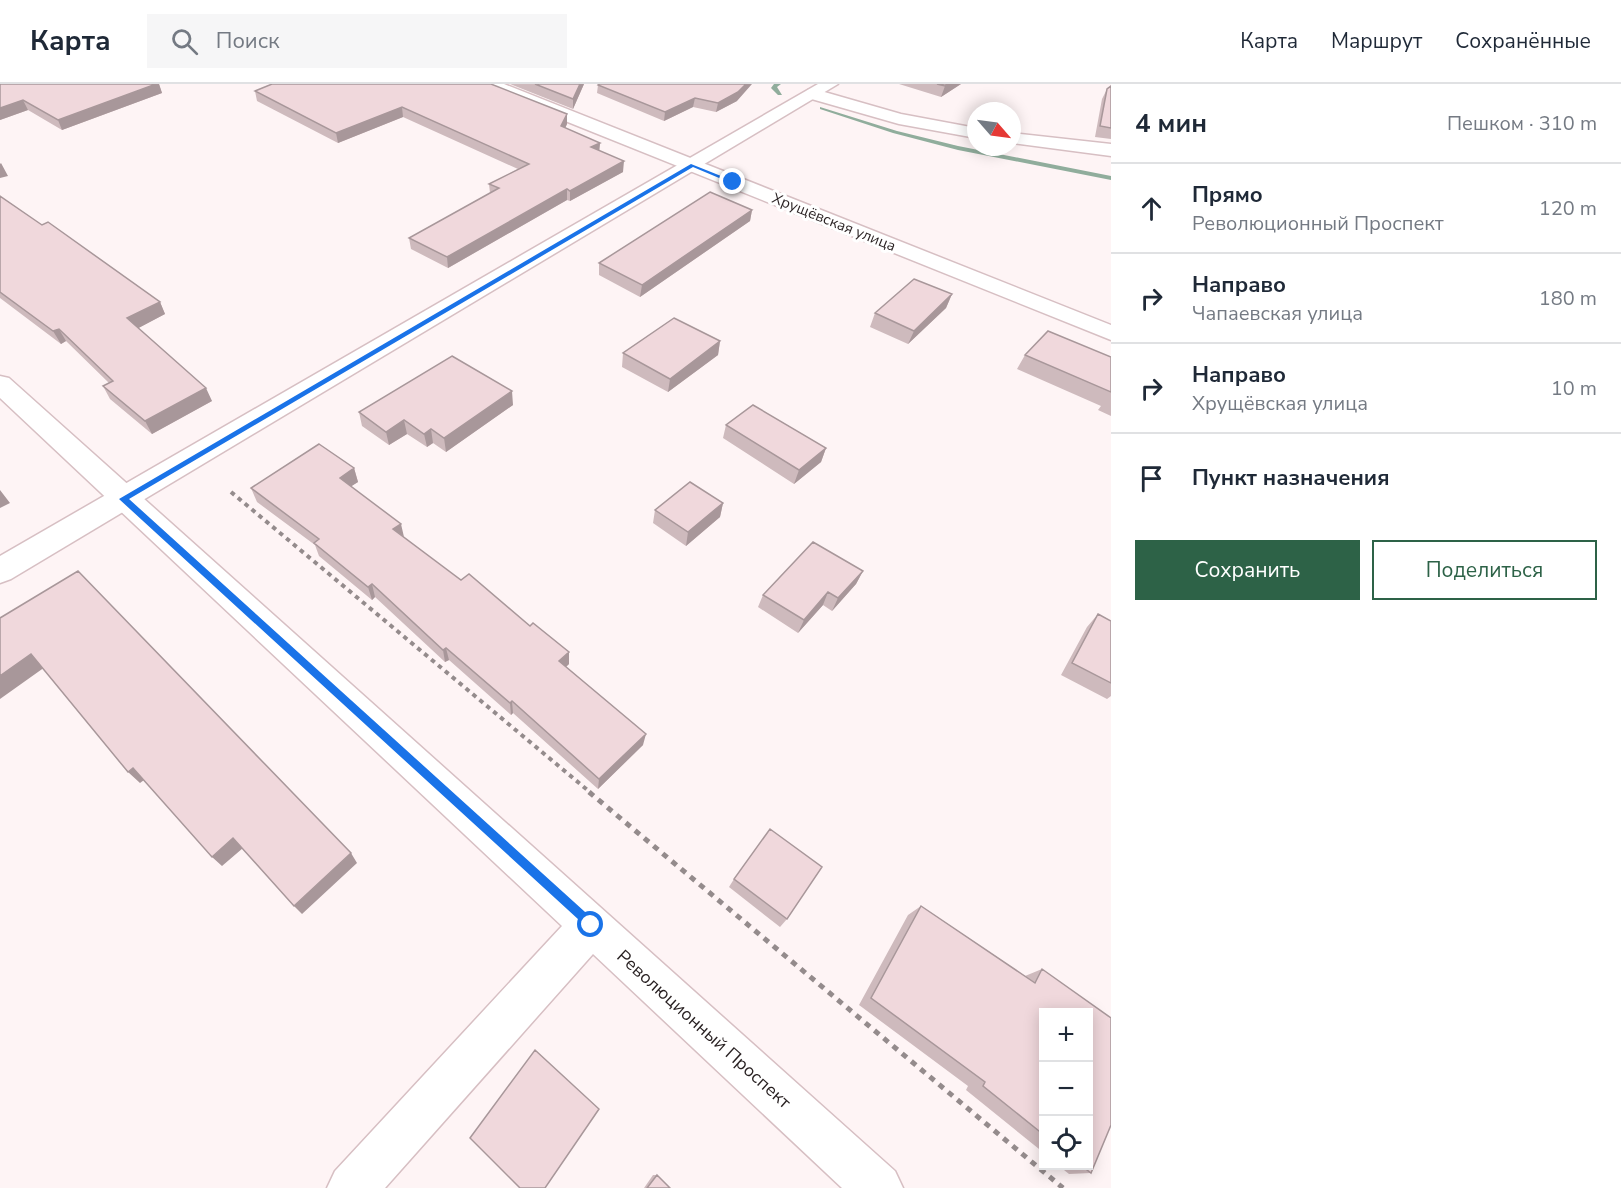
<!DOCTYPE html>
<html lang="ru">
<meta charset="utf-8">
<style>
:root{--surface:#fff;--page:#f6f6f7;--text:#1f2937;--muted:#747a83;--line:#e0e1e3;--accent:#2d6247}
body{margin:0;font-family:"Nunito Sans",sans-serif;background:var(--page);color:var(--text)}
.controls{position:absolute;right:18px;bottom:18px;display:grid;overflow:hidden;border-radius:0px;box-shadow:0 3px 15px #0003}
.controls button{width:54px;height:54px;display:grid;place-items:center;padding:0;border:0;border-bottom:2px solid var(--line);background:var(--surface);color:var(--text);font:30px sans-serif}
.compass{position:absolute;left:967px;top:18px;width:54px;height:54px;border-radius:50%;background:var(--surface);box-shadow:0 3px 15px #0003;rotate:118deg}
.stop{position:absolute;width:18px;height:18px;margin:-14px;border:4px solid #1a73e8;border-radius:50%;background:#fff}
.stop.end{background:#1a73e8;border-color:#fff;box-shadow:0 2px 6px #0008}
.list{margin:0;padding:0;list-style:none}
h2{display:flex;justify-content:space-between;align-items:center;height:78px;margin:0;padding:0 24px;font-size:26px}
h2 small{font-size:20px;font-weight:400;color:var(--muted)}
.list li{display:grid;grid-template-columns:39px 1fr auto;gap:18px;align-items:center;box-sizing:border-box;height:90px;padding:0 24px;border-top:2px solid var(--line)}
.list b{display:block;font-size:22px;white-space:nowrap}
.list p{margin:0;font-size:20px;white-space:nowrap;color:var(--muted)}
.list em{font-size:20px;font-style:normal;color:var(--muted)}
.actions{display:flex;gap:12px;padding:18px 24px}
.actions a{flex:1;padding:14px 0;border:2px solid var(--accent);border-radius:0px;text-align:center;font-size:21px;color:var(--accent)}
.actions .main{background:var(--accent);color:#fff}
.icon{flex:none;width:33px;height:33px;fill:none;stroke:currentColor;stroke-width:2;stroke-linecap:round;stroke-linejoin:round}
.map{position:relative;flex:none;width:1111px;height:1104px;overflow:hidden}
header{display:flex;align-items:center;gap:36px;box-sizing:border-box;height:84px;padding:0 30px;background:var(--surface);border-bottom:2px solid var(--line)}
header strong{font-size:28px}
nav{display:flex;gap:33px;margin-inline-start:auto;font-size:21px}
.search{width:420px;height:54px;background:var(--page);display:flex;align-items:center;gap:15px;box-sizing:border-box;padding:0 21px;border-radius:0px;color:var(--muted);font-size:22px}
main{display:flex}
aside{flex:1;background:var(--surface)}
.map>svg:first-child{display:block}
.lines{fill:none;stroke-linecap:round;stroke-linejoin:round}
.stream{fill:#90ad9c;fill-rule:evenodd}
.minor-casing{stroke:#d7bfc3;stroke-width:3}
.major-casing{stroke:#d7bfc3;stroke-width:3}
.path-far1{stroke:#948b8c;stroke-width:4;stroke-dasharray:4.5 4.5;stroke-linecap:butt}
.path{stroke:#948b8c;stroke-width:5;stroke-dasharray:6 6;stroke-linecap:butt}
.minor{fill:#fff;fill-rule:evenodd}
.major{fill:#fff;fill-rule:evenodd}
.wall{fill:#cebabd}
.shaded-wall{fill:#a8979a}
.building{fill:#f0d8dc;stroke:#a8979a;stroke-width:1.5}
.route{fill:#1a73e8}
.labels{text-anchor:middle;stroke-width:6;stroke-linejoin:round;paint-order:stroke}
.far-street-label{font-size:15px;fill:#271f20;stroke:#fff}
.street-label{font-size:18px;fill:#271f20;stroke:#fff}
</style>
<header>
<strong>Карта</strong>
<div class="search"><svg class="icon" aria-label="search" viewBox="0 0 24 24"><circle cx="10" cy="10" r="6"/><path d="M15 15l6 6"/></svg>Поиск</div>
<nav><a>Карта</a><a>Маршрут</a><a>Сохранённые</a></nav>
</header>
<main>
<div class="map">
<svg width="1111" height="1104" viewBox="0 0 1111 1104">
<rect width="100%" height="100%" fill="#fef4f5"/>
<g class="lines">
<!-- stream -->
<path class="stream" d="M774,0H781L777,3L782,11H778L771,4Z
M820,23L897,47L958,62L1111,92V96L958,66L893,49L820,25Z"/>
<defs>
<path id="minor" d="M481,0H504L1111,241V256L483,4Z
M814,5L901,30L976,44V54L899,40L808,14L805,10L808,6Z
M1012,49L1111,60V72L1012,59Z
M0,292L9,294L895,1087L903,1104H842L593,870L385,1104H327L335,1087L562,842L0,314Z"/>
<path id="major" d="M818,0H838L11,495L0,499V472Z"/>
</defs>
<!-- minor casing -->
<use href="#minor" class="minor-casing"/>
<!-- major casing -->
<use href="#major" class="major-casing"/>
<!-- path-far1 -->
<path class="path-far1" d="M231,408L591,709"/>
<!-- path -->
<path class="path" d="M589,708L1063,1104"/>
<!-- minor -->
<use href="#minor" class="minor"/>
<!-- major -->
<use href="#major" class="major"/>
</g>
<!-- wall -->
<path class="wall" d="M0,0H159L162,9L62,46L28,26L0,36Z
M510,0H584L573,25Z
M899,0H961L941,13Z
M598,1L737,17L716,28L693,23L664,37L597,9Z
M1111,2V55L1095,53L1102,15L1107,5Z
M255,7L567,30V40L565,44L600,59L599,67L623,88L570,117L567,116L448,184L411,165L409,154L490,109L489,100L518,85L403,33L338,59L257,17Z
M0,112L42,141L160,218L165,230L138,244L212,317L152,350L110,315L103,302L109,299L66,257L61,260L0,214Z
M752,126L750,137L640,213L599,191V179Z
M952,210L946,224L908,260L870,243L875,229Z
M720,257L718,271L668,308L622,283L623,269Z
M1025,271L1111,273V332L1098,326L1101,322L1017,285Z
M513,321L446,368L433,359L427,363L407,350L389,361L362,342L359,328Z
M726,341L826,364L821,378L794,400L723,354Z
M354,384L358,398L351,402L404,453L569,580L566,583L643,661L598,705L513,629L511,631L449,576L445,578L375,513L372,516L319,472L315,461L257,418L251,404Z
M723,419L720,433L686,462L653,439L655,426Z
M863,487L856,500L832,527L823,521L798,549L758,523L763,511Z
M1098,530L1111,537V612L1107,615L1061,591L1087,543Z
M734,795L787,835L780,843L729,803Z
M921,822L1025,892L1042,885L1091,1089L1069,1090L1059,1082H1089L1044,928V1069L966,1006L968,1002L859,921L908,831Z
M653,1091H657L670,1104H644Z"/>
<!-- shaded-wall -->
<path class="shaded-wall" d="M156,0H159L162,9L62,46L58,36Z
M580,0H584L573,25V15Z
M746,0H752L737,17L716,28L718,19Z
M948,0H961L941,13L945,2Z
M695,14L693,23L664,37L665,28Z
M23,16L28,26L0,36V24Z
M402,23L403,33L338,59L336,49Z
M567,30V40L561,53V42Z
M600,59L599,69L591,63Z
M624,77L623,88L570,117V107Z
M1,79L8,92L0,94V80Z
M567,105V116L448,184L447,173Z
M752,126L750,137L640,213L642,201Z
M952,210L946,224L908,260L914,247Z
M160,218L165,230L133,247L127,234Z
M59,245L66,257L61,260L53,247Z
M720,257L718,271L668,308L670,295Z
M206,304L212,317L152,350L145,337Z
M512,307L513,321L446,368L444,354Z
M404,336L407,350L389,361L386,348Z
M431,345L433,359L427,363L424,350Z
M826,364L821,378L794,400L799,386Z
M354,384L358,398L344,407L340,394Z
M0,406L10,419L0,424Z
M723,419L720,433L686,462L688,448Z
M401,440L404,453L393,445Z
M863,487L856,500L832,527L838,514Z
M372,500L375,513L372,516L368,503Z
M828,508L823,521L798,549L804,536Z
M446,564L449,576L445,578L443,566Z
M569,568V580L559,589V577Z
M31,570L45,583L0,615V592Z
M512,617L513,629L511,631L510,619Z
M646,650L643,661L598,705L599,695Z
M133,684L144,696L140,699L128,688Z
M233,754L243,764L222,782L212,773Z
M351,769L357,779L302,830L294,822Z"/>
<!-- building -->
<path class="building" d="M0,0H156L58,36L23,16L0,24Z
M272,0H491L567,30L561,42L600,59L591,63L624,77L570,107L567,105L447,173L409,154L499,104L489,100L529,80L402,23L336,49L255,7Z
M535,0H580L573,15Z
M599,0H746L738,8L718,19L695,14L665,28L598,1Z
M937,0H948L945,2Z
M1111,2V44L1100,42L1107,5Z
M710,108L752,126L642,201L599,179Z
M0,112L42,141L48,138L160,218L127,234L206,304L145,337L103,302L113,297L59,245L53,247L0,208Z
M914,195L952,210L914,247L875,229Z
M674,234L720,257L670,295L623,269Z
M1048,247L1111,273V308L1025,271Z
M452,272L512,307L444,354L431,345L424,350L404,336L386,348L359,328Z
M753,321L826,364L799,386L726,341Z
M319,360L354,384L340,394L401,440L393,445L461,496L469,490L530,542L533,539L569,568L559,577L646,650L599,695L512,617L510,619L446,564L443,566L372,500L368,503L314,459L319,455L251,404Z
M690,398L723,419L688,448L655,426Z
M813,458L863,487L838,514L828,508L804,536L763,511Z
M78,487L351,769L294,822L233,754L212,773L133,684L128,688L31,570L0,592V534Z
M1098,530L1111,537V599L1072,579Z
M770,745L822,783L787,835L734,795Z
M921,822L1035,899L1042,885L1111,934V1041L1091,1089L1082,1082H1089V928H1044V1051L983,1002L985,998L871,914Z
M535,966L599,1025L545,1104H520L470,1054Z
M657,1091L670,1104H647Z"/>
<!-- route -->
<path class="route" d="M691,80L736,98L731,99L693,83L129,415L595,837V846L591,847L119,415Z"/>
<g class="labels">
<!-- far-street labels -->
<g class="far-street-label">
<text transform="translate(834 138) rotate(22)" y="5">Хрущёвская улица</text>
</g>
<!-- street labels -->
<g class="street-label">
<text transform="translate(704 945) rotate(42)" y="6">Революционный Проспект</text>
</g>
</g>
</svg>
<div class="controls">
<button>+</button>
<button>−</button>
<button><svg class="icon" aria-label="locate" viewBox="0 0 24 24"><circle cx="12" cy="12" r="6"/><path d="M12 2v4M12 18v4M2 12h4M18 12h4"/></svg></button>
</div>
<svg class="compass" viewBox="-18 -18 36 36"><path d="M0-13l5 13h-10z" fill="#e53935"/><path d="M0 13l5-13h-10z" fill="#747a83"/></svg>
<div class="stop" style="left:591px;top:841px"></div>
<div class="stop end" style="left:733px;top:98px"></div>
</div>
<aside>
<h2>4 мин<small>Пешком · 310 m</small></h2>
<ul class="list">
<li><svg class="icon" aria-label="ahead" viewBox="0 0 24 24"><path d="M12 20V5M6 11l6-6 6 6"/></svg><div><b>Прямо</b><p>Революционный Проспект</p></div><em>120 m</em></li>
<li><svg class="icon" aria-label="right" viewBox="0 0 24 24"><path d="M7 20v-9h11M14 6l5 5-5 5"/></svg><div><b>Направо</b><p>Чапаевская улица</p></div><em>180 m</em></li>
<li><svg class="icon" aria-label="right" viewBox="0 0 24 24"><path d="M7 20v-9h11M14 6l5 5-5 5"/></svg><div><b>Направо</b><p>Хрущёвская улица</p></div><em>10 m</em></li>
<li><svg class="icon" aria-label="arrive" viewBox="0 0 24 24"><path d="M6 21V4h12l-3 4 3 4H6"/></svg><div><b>Пункт назначения</b></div></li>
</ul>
<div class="actions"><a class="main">Сохранить</a><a>Поделиться</a></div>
</aside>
</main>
